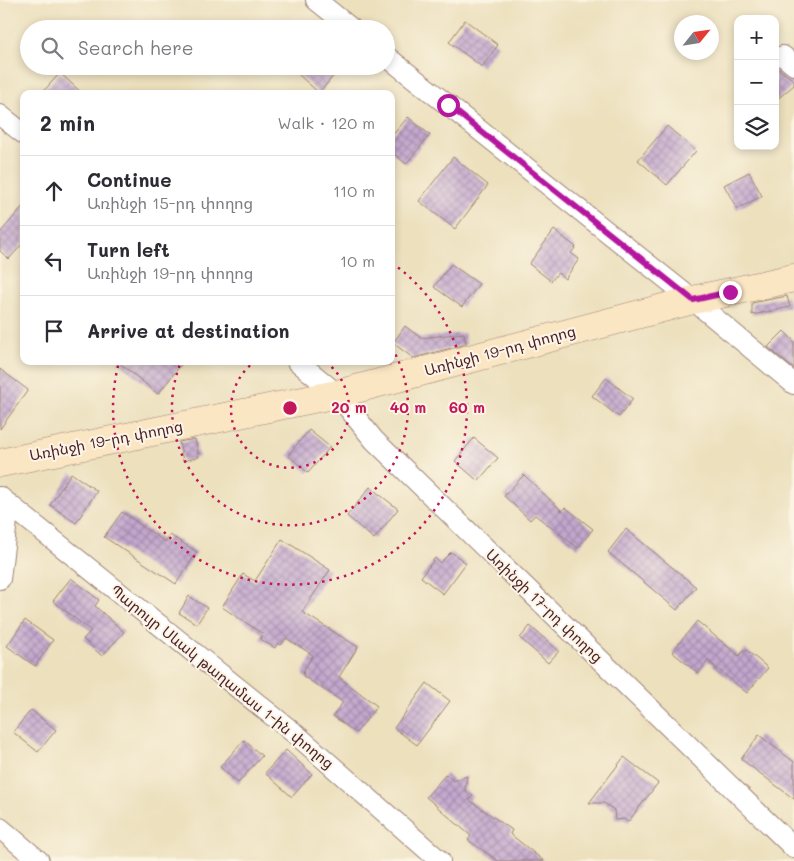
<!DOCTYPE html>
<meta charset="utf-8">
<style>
:root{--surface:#fff;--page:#f7f7f7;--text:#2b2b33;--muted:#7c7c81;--line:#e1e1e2}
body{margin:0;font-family:Mali,"Noto Sans Armenian",sans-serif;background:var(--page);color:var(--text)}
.controls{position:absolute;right:15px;top:15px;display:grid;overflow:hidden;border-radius:10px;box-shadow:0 2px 8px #0003}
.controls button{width:45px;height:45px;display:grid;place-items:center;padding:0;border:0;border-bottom:1px solid var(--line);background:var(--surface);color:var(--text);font:25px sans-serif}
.compass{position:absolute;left:674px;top:15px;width:45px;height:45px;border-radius:50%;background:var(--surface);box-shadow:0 2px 8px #0003;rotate:60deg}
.stop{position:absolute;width:15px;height:15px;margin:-11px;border:4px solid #b5179e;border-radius:50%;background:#fff}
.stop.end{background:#b5179e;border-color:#fff;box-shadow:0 1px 5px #0008}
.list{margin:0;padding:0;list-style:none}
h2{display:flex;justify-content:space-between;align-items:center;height:65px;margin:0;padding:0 20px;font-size:21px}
h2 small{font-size:16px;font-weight:400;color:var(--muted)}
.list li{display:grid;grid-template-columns:32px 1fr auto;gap:15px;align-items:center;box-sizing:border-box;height:70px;padding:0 20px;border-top:1px solid var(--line)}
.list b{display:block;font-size:19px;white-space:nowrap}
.list p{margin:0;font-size:16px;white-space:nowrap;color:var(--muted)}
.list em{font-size:16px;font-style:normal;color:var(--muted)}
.icon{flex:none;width:28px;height:28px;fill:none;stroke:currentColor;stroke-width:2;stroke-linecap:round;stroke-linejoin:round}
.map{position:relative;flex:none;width:794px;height:861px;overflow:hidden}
.search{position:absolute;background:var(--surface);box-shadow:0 2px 8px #0003;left:20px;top:20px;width:375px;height:55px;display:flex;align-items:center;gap:12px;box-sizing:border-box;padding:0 18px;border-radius:28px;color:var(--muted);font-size:19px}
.panel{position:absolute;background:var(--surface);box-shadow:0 2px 8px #0003;left:20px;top:90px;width:375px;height:275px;border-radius:10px}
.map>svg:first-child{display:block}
.building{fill:url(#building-cross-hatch)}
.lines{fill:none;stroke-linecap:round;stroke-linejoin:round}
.street-casing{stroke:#9b8074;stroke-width:22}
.secondary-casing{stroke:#9b8074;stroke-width:29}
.street{stroke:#fff;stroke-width:20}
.secondary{stroke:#fbe6c4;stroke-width:28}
.route{stroke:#b5179e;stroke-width:6}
.ring{fill:none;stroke:#c2185b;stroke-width:2.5;stroke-dasharray:2.5 5}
.labels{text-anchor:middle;stroke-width:4;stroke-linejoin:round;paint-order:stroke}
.street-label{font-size:15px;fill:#4a1f2b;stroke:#fcf5e5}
.centre{fill:#c2185b;stroke:#fcf5e5;stroke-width:2.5}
.ring-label{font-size:15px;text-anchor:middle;font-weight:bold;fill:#c2185b;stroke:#fcf5e5;stroke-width:4;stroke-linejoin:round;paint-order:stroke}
</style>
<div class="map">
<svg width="794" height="861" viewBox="0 0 794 861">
<defs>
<pattern id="building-cross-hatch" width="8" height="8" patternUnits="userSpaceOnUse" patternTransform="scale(1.25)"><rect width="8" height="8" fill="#c2a7ce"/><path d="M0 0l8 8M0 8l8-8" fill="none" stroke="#a087a7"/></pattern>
</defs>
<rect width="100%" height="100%" fill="#fcf5e5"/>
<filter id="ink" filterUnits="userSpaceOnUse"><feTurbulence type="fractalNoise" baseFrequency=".02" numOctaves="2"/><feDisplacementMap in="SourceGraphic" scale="10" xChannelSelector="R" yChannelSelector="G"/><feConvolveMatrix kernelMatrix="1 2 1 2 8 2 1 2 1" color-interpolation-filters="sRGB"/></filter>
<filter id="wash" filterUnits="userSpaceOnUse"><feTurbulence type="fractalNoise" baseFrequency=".0096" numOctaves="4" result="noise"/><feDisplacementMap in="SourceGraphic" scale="20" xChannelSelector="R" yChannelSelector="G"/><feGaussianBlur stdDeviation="1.12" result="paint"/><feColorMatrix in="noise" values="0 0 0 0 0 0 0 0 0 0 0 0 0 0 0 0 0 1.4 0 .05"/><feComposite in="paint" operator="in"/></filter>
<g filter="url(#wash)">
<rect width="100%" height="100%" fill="#ece0bd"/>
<g id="blocks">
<!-- building -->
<path class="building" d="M465,20L498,45L482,67L449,42Z
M289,66H342L319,93Z
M775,67L794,80V85L775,101Z
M60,73L83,94H41Z
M408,117L430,135L406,164L391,151V137Z
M667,126L696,151L667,185L638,160Z
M453,157L488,185L455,229L419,201Z
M749,172L762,196L737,209L724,185Z
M24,205V242L9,259L0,251V233Z
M554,230L576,247L571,253L579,259L565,279L558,273L551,281L529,264Z
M451,264L479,284L462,307L434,287Z
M787,296L790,307L752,315V303Z
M405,326L421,338L464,333L466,344L413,358L393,343Z
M784,331L794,341V369L768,347Z
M117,361H184L158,394Z
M0,369L28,390L0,429Z
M606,378L633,399L619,417L592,396Z
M309,430L330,447L308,473L288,455Z
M474,438L498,458L478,481L455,461Z
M195,439L199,457L183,461L179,442Z
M71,473L97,491L76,523L50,505Z
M524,475L562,511L565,507L593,529L578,548L535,515L530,520L504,496Z
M370,487L398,509L374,539L347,516Z
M122,512L165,542L170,535L197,552L176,584L104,537Z
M626,529L696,587L677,610L608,552Z
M282,539L330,570L302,612L358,647L339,677L377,706L356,733L333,716L343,702L303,676L304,670L313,655L286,638L281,645L278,643L275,648L260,639L263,634L222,607L243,574L255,581Z
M451,552L466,563L443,594L421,577L435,558L440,563Z
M71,578L99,600L95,606L124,632L102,656L83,639L91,631L53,601Z
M189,596L207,608L197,624L179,613Z
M25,620L53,640L35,666L7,646Z
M697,621L739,656L745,649L768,668L747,693L708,661L698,673L672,652Z
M530,626L559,651L548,663L520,638Z
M427,683L450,701L417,745L394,728Z
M31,710L56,730L38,752L13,732Z
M759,735L794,762V799L741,759Z
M244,740L262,756L238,783L220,767Z
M286,750L312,774L292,797L265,773Z
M624,757L658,783L628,822L624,819L615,820L614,810L604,803H589Z
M446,774L453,781L467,776L465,790L473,796L469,800L512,830L510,834L544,861H498L468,840L471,836L426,797Z"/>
</g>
</g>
<g filter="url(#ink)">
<use href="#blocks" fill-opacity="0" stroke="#9b8074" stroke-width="1"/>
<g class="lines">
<defs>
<path id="street" d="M316,0L352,29
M386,56L693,300L794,384
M783,56L794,65
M0,115L24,134
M297,361L337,394L374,440L794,848
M0,497L299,737L440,861
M0,579L9,504
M0,828L39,861"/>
<path id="secondary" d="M0,463L337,394L693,300L794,278"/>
</defs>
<!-- street casing -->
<use href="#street" class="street-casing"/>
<!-- secondary casing -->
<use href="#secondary" class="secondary-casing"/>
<!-- street -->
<use href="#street" class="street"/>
<!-- secondary -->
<use href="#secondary" class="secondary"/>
</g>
</g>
<g class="lines" filter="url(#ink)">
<!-- route -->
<path class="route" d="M448,105L693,300L730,292"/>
</g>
<!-- distance rings -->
<g class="ring">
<path d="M326 362A59 59 0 1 1 254 362"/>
<path d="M392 348A118 118 0 1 1 181 362"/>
<path d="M392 263A177 177 0 1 1 119 362"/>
</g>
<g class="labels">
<!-- street labels -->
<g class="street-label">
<text transform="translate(500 351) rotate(-15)" y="5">Առինջի 19-րդ փողոց</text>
<text transform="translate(106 441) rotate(-11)" y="5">Առինջի 19-րդ փողոց</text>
<text transform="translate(544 606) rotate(44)" y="5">Առինջի 17-րդ փողոց</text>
<text transform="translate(222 677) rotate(39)" y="5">Պարույր Սևակ թաղամաս 1-ին փողոց</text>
</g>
</g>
<circle cx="290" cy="408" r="8" class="centre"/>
<g class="ring-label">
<text x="349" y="413">20 m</text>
<text x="408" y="413">40 m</text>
<text x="467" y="413">60 m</text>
</g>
</svg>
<div class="controls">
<button>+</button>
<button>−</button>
<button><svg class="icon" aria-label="layers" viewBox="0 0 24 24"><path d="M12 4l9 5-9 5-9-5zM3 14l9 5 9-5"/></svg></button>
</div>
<svg class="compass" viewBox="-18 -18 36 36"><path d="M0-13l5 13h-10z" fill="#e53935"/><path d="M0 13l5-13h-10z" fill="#7c7c81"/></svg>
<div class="stop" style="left:448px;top:105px"></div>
<div class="stop end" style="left:730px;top:292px"></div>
<div class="search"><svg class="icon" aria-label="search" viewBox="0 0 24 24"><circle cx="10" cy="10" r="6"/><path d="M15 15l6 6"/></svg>Search here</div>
<section class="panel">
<h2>2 min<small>Walk · 120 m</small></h2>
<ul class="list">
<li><svg class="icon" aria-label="ahead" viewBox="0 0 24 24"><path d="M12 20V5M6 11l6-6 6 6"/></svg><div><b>Continue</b><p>Առինջի 15-րդ փողոց</p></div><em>110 m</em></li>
<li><svg class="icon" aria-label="left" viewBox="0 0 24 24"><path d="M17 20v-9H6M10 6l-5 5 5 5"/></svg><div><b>Turn left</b><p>Առինջի 19-րդ փողոց</p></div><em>10 m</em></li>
<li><svg class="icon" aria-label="arrive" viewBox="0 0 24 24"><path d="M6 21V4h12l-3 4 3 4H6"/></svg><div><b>Arrive at destination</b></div></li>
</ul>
</section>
</div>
